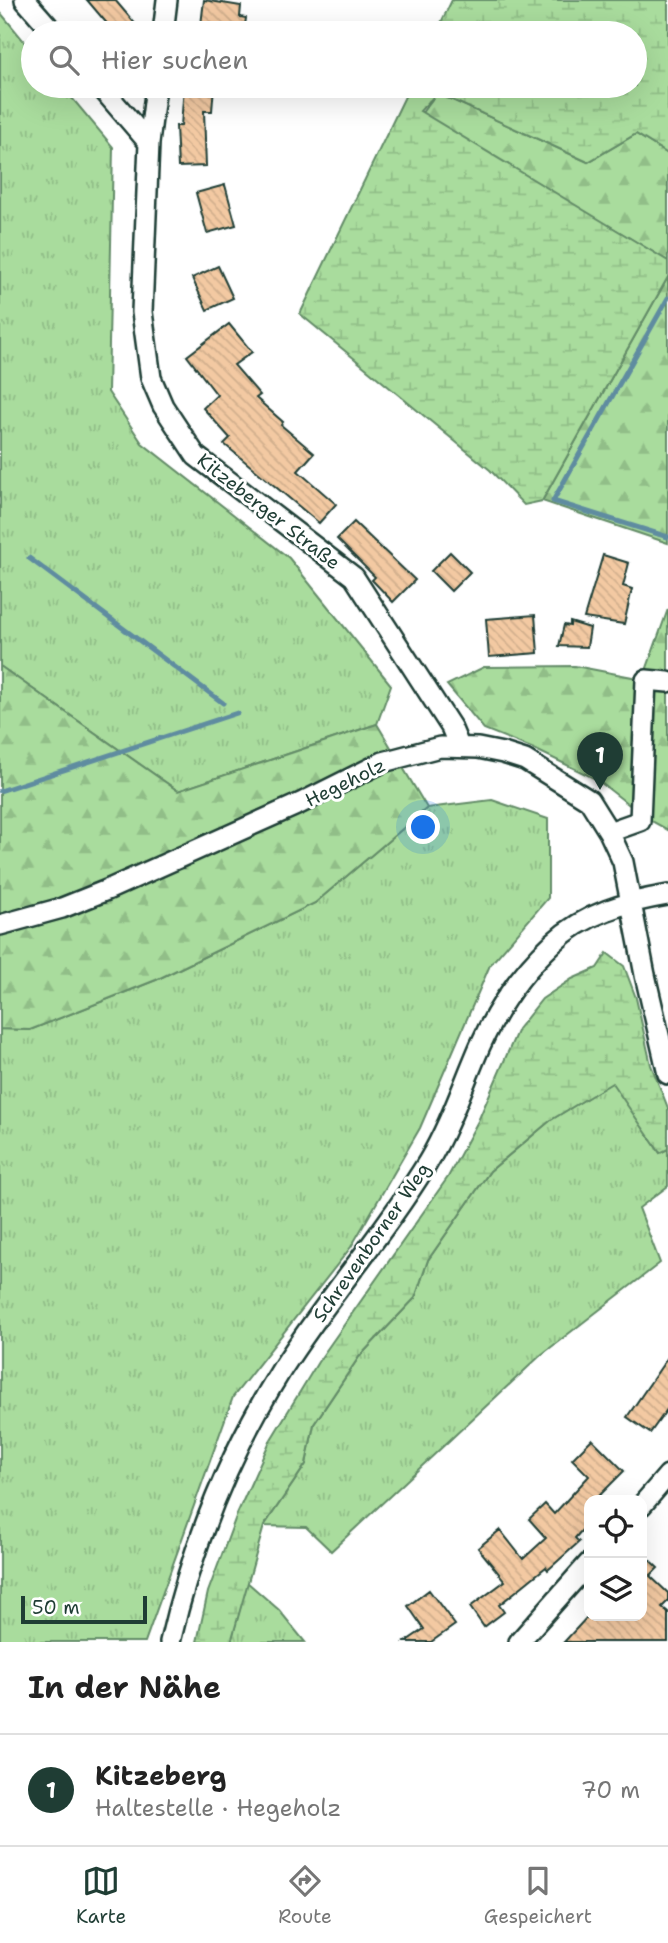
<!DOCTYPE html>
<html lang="de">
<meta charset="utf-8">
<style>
:root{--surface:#fff;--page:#f2f2f2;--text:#222;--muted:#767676;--line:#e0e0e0;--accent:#1f3d34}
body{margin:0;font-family:"Shantell Sans",sans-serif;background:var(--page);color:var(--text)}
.controls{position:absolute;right:21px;bottom:21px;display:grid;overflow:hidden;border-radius:14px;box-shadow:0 7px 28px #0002}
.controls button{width:63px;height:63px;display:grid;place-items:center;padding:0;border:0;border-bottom:2px solid var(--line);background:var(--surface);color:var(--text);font:35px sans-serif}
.scale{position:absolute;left:21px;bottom:18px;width:126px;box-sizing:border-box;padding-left:7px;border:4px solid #1f3d34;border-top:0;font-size:19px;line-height:24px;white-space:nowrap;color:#1f3d34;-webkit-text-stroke:5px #fff;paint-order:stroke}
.you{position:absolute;left:424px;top:828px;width:24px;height:24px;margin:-18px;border:5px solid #fff;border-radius:50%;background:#1a73e8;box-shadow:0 0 0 10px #1a73e833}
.badge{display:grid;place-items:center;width:46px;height:46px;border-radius:50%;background:var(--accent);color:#fff;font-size:23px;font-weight:700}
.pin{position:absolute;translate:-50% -58px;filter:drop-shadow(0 2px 4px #0008)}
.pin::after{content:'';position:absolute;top:37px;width:24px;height:21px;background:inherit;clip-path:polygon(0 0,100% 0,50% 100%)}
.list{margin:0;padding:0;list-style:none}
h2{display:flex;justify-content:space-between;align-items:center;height:91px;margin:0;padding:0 28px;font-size:30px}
h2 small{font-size:23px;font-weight:400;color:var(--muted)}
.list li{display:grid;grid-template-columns:46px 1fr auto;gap:21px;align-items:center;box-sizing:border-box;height:112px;padding:0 28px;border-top:2px solid var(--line)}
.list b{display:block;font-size:26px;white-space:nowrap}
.list p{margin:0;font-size:23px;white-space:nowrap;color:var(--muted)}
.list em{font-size:23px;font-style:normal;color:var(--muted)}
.icon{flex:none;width:38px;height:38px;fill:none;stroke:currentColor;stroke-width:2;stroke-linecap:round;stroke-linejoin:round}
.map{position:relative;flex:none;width:668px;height:1642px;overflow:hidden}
.search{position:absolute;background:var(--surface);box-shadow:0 7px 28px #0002;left:21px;right:21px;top:21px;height:77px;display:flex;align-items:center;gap:18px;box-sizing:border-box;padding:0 24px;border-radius:38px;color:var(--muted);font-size:26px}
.sheet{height:203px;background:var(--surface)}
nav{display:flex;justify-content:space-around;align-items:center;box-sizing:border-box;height:98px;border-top:2px solid var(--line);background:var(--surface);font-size:19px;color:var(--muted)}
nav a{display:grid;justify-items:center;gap:4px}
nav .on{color:var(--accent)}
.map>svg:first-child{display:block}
.grass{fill:url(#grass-tufts);stroke:#648c68;stroke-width:2}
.forest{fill:url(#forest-firs);stroke:#648c68;stroke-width:2}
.wetland{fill:url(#wetland-marsh);stroke:#648c68;stroke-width:2}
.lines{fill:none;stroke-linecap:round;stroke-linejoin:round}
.stream{stroke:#5f8ca0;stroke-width:5}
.building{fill:url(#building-back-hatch);stroke:#1f3d34;stroke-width:2}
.minor-casing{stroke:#1f3d34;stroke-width:24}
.minor{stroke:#fff;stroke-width:19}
.labels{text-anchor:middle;stroke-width:6;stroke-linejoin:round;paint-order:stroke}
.street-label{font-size:19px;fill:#1f3d34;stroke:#fff}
</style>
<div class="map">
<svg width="668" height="1642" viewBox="0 0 668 1642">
<defs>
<pattern id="grass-tufts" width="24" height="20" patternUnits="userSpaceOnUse" patternTransform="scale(1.75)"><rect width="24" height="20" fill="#a9dc9d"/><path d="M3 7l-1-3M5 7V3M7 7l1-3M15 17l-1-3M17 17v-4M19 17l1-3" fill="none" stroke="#91be88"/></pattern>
<pattern id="forest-firs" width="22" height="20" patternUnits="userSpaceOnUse" patternTransform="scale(1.75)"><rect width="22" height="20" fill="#a9dc9d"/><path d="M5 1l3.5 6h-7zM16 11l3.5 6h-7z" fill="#91be88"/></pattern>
<pattern id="wetland-marsh" width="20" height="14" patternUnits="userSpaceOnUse" patternTransform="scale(1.75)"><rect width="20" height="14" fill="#a9dc9d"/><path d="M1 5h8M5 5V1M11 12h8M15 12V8" fill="none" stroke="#91be88"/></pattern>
<pattern id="building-back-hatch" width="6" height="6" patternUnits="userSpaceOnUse" patternTransform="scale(1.75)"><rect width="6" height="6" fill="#f3c9a2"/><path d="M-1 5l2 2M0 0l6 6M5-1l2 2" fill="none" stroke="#d0ae8c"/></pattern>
</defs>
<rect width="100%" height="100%" fill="#fff"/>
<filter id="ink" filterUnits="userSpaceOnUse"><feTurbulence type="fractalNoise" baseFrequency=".0143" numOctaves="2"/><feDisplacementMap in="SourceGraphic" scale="14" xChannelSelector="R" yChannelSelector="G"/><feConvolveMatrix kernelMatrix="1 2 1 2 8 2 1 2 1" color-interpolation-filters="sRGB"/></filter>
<g filter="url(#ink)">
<!-- grass -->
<path class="grass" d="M0,12L33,52V86H62L113,147L108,392L142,443L289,558L391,685L377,724L178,791L0,666Z
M492,800L548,819V898L490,965L420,1128L351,1247L233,1397L145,1642H0V1029L30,1030L156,980L315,903L427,808Z
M613,1082L660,1153L668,1149V1186L639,1208L660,1263L541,1355L331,1551L306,1527L264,1526L306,1464L314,1424L359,1357L415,1298L428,1260L490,1171L551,1120Z
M247,1582L279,1610L305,1642H231Z"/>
<!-- forest -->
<path class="forest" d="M437,93L588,162L636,134L668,154V261L421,114Z
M668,277V543L542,501Z
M668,609V830L646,818L596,779L534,749L484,729L447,685L484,667L575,666L643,679Z
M0,666L178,791L377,724L427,808L315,903L156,980L30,1030L0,1029Z"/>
<!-- wetland -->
<path class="wetland" d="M452,0H668V154L636,134L588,162L437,93L420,111L668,261V277L542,501L524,505L490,470L300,314L410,86H635V33H436Z
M607,953L624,966L636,998L651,1065L668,1108V1149L660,1153L612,1083L551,1120L490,1171L428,1260L415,1298L359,1357L314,1424L306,1464L264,1526L231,1642H197L208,1592L237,1514L270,1441L318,1362L448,1177L478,1121L518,1029L542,999L572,979L597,968Z"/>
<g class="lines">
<!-- stream -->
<path class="stream" d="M668,298L553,501L668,537
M29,558L223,703
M0,791L237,713"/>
</g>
<!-- building -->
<path class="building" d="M87,0H115L143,33H115Z
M204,0L241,6L240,17L246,18L244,33L201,25Z
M184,86H214L212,111H204L206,166L178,167L176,126H181Z
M225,185L236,225L207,233L196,193Z
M218,266L233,298L207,310L192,278Z
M229,324L252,352L234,365L260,395L256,398L283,422L281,425L314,453L298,471L336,504L319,523L224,444L230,438L203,408L217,395L187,356Z
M354,522L415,580L393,602L372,580L375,577L337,539Z
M450,552L470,572L451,591L431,571Z
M603,555L629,563L623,586L632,589L624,624L584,618Z
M535,615L538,653L489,657L486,619Z
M570,622L590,628L587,647L559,646L564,625L570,626Z
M668,1357V1408L650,1433L627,1417Z
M592,1439L624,1471L595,1500H589V1522L575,1538L579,1542L548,1570L546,1567L499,1605L504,1612L484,1627L470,1607L505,1581L478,1548L500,1530L523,1559L546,1538L529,1519L545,1504L554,1514L589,1476L572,1459Z
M642,1553L658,1568L650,1576L668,1593V1601L662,1607L668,1612V1642H564L588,1616H642Z
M429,1590L455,1625L431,1642H405L424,1629L408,1606Z"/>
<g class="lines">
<defs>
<path id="minor" d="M25,0L54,33
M163,33L167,0
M100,86L149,143
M156,86L149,143L142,312L151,378L163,406L196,456L354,577L451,727L459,746
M609,832L640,821L646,680L668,682
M0,925L62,908L107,890L301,803L383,762L440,747L478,748L503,753L525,760L589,800L609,832L623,862L645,975L668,1074
M642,1505L668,1475
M170,1642C192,1547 230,1452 282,1369C327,1298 384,1234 428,1162C450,1125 463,1085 480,1046C497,1008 523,971 553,943C585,913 626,902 668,895
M519,1642L589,1563"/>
</defs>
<!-- minor casing -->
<use href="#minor" class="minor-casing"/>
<!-- minor -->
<use href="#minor" class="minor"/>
</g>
</g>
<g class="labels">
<!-- street labels -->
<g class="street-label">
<text transform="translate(269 511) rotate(38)" y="7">Kitzeberger Straße</text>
<text transform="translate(345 782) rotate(-26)" y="7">Hegeholz</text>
<text transform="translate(371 1242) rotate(-55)" y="7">Schrevenborner Weg</text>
</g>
</g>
</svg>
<div class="controls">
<button><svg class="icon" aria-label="locate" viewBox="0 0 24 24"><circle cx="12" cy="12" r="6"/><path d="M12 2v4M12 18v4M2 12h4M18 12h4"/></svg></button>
<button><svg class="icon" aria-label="layers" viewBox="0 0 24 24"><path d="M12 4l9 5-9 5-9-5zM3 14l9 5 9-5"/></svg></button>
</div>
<div class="scale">50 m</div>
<div class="you"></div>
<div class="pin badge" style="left:600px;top:790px">1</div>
<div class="search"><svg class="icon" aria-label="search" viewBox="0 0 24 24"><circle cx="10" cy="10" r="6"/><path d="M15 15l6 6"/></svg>Hier suchen</div>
</div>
<section class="sheet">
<h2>In der Nähe<small></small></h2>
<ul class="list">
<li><span class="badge">1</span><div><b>Kitzeberg</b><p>Haltestelle · Hegeholz</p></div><em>70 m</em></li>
</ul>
</section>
<nav>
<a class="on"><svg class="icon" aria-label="map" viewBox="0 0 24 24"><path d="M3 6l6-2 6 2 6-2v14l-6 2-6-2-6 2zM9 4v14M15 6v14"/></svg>Karte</a>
<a><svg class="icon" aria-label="directions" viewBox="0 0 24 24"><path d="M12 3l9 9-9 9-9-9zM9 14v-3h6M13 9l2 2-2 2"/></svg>Route</a>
<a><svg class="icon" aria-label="saved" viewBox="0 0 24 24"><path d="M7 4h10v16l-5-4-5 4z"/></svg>Gespeichert</a>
</nav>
